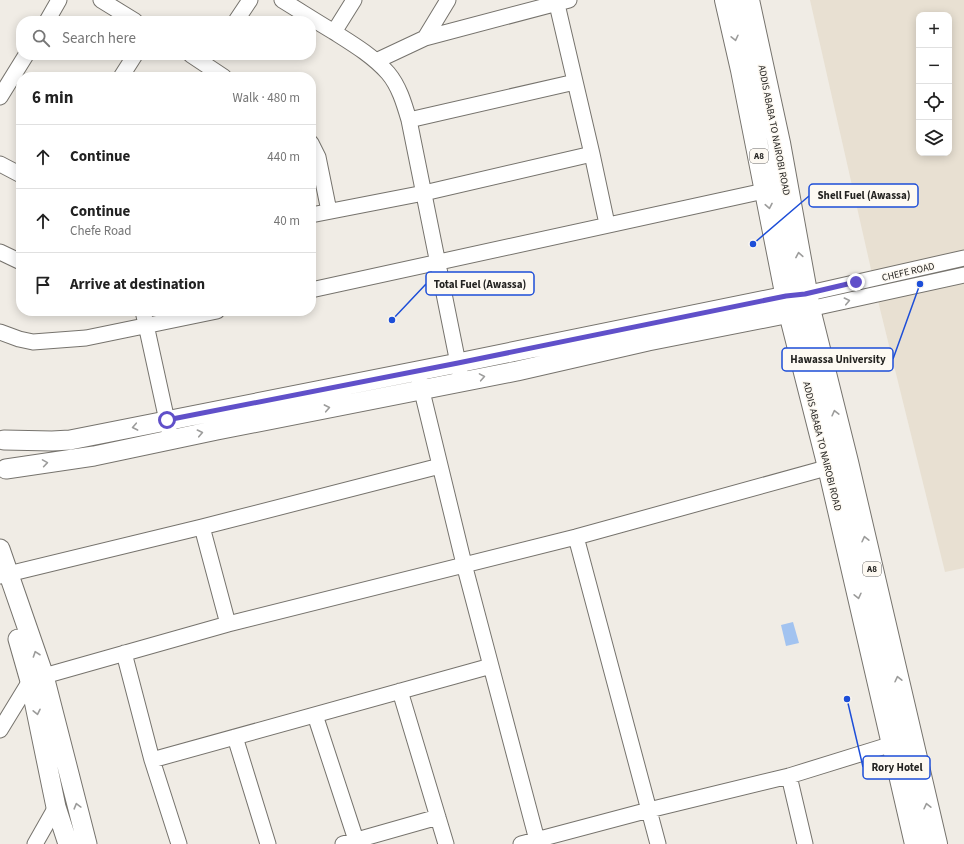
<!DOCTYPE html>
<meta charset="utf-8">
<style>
:root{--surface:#fff;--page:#f6f6f6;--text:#222;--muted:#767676;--line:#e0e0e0}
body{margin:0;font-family:"Source Sans 3",sans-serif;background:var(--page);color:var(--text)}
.controls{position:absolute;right:12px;top:12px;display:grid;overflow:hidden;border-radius:8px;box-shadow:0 2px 10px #0003}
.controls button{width:36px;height:36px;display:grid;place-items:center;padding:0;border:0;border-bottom:1px solid var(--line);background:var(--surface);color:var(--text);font:20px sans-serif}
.stop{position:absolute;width:12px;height:12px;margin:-9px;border:3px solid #6050c9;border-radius:50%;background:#fff}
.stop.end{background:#6050c9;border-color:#fff;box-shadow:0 1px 4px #0008}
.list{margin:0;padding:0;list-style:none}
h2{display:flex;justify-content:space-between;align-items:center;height:52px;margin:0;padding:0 16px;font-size:17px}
h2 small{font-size:13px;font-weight:400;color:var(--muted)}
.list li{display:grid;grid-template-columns:26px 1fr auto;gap:12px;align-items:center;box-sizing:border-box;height:64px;padding:0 16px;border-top:1px solid var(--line)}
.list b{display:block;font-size:15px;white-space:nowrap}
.list p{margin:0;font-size:13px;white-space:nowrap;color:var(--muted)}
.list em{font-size:13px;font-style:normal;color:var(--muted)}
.icon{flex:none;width:22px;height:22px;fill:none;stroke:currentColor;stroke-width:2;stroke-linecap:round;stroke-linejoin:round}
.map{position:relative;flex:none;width:964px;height:844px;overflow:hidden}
.search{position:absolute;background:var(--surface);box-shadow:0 2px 10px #0003;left:16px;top:16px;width:300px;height:44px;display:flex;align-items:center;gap:10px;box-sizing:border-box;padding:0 14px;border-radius:16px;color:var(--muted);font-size:15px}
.panel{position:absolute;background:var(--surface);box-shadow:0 2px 10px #0003;left:16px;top:72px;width:300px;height:244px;border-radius:16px}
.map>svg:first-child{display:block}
.built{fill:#e8e0d2;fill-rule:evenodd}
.water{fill:#a2c3f0}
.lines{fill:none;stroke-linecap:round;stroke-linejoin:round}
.minor-casing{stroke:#76736d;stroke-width:17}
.major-casing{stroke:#76736d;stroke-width:21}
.highway-casing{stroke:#76736d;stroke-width:24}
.minor{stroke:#fff;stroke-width:15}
.major{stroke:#fff;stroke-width:19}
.highway{stroke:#fff;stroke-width:22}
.oneway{stroke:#9c9c9b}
.route{stroke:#6050c9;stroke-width:5}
.labels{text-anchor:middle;stroke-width:3;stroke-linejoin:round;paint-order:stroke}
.shield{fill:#fdf9f2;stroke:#656360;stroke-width:1}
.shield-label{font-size:9px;font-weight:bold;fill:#242321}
.street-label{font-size:10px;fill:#242321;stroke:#fdf9f2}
.leader{fill:none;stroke:#1d4ed8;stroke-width:1.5}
.callout-dot{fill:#1d4ed8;stroke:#fdf9f2;stroke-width:1.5}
.callout{fill:#fdf9f2;stroke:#1d4ed8;stroke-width:1.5}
.callout-label{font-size:11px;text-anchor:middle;font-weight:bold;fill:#242321}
</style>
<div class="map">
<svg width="964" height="844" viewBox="0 0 964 844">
<rect width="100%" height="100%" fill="#f0ece5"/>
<!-- built -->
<path class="built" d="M810,0H964V568L945,572L880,309ZM919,15H949V153H919Z"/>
<!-- water -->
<path class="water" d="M793,622L799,643L786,646L781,625Z"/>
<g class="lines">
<defs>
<path id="minor" d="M101,0L135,21
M282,0C300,11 317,22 334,32C353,44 373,56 388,73C399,86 404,103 409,120L460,373
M556,0L592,154L607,224
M47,21L59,0
M236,21L250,0
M334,32L354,0
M425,38L448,0
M191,55L224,77
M376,61L425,38L569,0
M121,77L135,55
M0,97L26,55
M409,120L575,82
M311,143L318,157L329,211
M0,164L21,175
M311,215L424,193L592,154
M0,252L21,262
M311,290L755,193
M805,294L964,258
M809,309L964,275
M143,311L171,439
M0,332L19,339L33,342L86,338L217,311
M419,379L464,564L537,840
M202,527L228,624
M576,537L658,844
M0,576L202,527L440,466
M124,653L152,760L179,844
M400,691L446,844
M315,715L356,840
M0,730L30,681L44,676L228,624L576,537L837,465
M235,737L268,844
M152,760L491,666
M789,776L805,844
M35,844L56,807
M343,844L438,817
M521,844L649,810L789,776L902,741"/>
<path id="major" d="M4,440L52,441L70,440L458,363L786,296L802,294
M6,469L94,456L217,430L517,371L648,341L805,310
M0,549L44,676L87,844
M18,639L30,681L56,807L68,844"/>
<path id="highway" d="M726,0L742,70L790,313L829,467L916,844
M748,0L779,143L809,309L847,462L936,844"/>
</defs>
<!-- minor casing -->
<use href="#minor" class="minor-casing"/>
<!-- major casing -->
<use href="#major" class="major-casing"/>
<!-- highway casing -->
<use href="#highway" class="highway-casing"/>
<!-- minor -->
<use href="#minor" class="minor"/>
<!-- major -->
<use href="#major" class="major"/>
<!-- highway -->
<use href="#highway" class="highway"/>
</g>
<!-- one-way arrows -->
<defs><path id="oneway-chevron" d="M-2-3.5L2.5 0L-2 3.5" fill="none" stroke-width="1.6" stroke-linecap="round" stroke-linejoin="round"/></defs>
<g class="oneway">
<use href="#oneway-chevron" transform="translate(735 38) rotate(77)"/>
<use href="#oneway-chevron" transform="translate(769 206) rotate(79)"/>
<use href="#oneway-chevron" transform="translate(799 255) rotate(-100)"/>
<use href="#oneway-chevron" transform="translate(847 301) rotate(-12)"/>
<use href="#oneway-chevron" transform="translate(482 377) rotate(-10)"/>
<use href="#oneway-chevron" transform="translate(327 408) rotate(-11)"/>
<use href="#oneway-chevron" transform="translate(835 413) rotate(-104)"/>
<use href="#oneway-chevron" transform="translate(135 427) rotate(169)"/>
<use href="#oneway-chevron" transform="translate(200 433) rotate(-12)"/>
<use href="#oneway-chevron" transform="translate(45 463) rotate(-9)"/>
<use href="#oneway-chevron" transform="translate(865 539) rotate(-103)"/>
<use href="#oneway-chevron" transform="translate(858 596) rotate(77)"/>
<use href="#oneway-chevron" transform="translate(36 654) rotate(-109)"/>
<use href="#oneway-chevron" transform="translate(898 679) rotate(-103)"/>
<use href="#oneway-chevron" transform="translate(37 712) rotate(78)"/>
<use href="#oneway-chevron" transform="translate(77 806) rotate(-105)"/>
<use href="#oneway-chevron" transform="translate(927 806) rotate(-103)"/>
</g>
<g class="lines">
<!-- route -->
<path class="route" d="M167,420L458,363L786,296L805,294L856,282"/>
</g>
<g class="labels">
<!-- shield labels -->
<g class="shield">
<rect x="750" y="149" width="18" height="14" rx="3"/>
<rect x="863" y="562" width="18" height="14" rx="3"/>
</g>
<g class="shield-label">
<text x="759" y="159">A8</text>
<text x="872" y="572">A8</text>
</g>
<!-- street labels -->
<g class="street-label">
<text transform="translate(775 130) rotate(79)" y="4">ADDIS ABABA TO NAIROBI ROAD</text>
<text transform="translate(908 271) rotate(-13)" y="4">CHEFE ROAD</text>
<text transform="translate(823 446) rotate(76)" y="4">ADDIS ABABA TO NAIROBI ROAD</text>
</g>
</g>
<!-- callouts -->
<path class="leader" d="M753 244L809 196M392 320L426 284M920 284L893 359M847 699L863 767"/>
<g class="callout-dot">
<circle cx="753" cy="244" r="4"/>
<circle cx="392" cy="320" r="4"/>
<circle cx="920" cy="284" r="4"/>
<circle cx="847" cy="699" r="4"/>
</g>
<g class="callout">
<rect x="809" y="184" width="109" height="23" rx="4"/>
<rect x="426" y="272" width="108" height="23" rx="4"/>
<rect x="782" y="348" width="111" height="23" rx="4"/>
<rect x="863" y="756" width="67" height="23" rx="4"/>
</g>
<g class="callout-label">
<text x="864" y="199">Shell Fuel (Awassa)</text>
<text x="480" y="288">Total Fuel (Awassa)</text>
<text x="838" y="363">Hawassa University</text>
<text x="897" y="771">Rory Hotel</text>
</g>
</svg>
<div class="controls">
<button>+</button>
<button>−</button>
<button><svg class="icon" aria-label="locate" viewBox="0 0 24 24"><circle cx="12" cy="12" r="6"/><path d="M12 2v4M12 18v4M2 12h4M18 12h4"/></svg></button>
<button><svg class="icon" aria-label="layers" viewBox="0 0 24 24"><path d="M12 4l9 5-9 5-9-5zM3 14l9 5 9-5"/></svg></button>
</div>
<div class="stop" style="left:167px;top:420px"></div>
<div class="stop end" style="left:856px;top:282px"></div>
<div class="search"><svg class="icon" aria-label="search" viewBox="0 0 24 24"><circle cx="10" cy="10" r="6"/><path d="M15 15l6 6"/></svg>Search here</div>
<section class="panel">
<h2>6 min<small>Walk · 480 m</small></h2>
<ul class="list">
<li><svg class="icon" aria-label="ahead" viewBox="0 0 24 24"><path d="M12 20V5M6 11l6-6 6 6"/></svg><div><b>Continue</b></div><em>440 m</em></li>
<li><svg class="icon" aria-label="ahead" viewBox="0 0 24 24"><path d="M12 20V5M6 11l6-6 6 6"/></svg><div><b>Continue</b><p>Chefe Road</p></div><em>40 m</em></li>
<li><svg class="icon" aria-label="arrive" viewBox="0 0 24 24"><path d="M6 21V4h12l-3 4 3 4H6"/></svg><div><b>Arrive at destination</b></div></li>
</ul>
</section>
</div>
